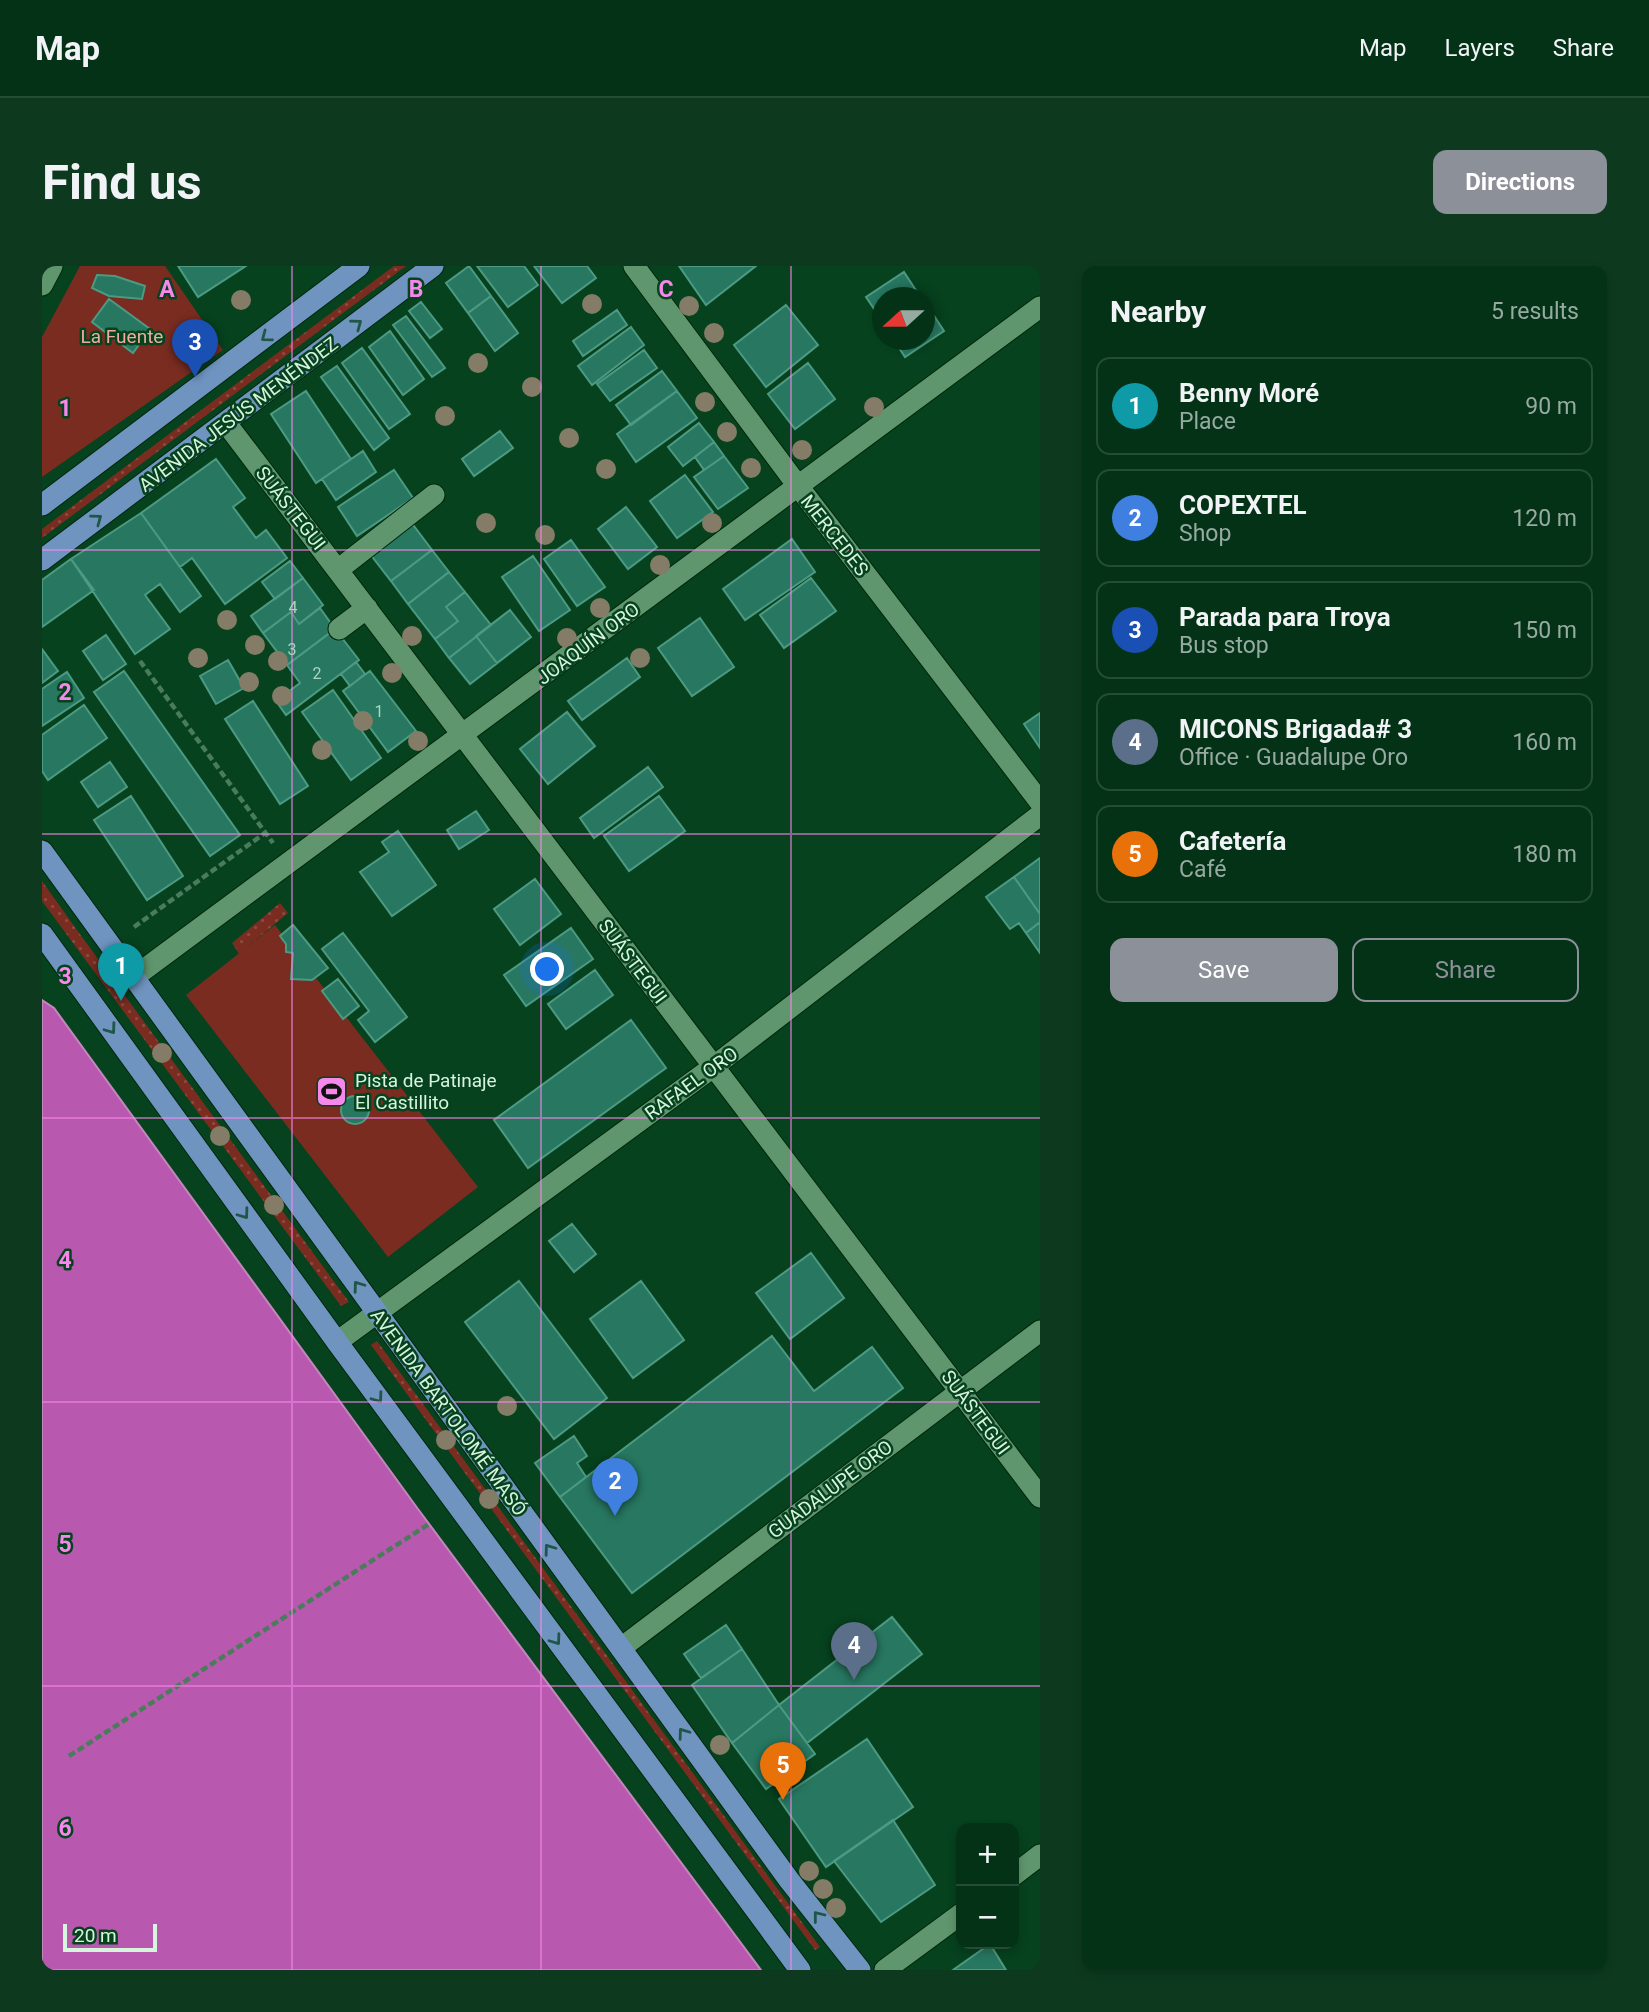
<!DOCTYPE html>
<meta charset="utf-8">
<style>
:root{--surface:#043216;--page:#0d3a1f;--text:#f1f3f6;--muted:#97aaa1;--line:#254d35;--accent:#8c9099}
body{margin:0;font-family:Roboto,sans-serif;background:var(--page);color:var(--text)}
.controls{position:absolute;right:21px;bottom:21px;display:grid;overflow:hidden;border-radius:14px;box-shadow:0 4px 10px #0003}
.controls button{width:63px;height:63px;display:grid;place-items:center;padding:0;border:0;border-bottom:2px solid var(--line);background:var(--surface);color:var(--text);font:35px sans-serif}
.compass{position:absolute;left:830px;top:21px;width:63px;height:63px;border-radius:50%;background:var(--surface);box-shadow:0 4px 10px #0003;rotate:249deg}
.scale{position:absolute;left:21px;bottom:18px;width:94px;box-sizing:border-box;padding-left:7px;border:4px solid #d7f4dd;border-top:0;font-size:19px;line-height:24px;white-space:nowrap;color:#d7f4dd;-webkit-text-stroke:5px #06421e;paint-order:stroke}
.you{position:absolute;left:506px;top:704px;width:24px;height:24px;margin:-18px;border:5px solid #fff;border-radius:50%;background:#1a73e8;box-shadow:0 0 0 10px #1a73e833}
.badge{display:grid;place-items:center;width:46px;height:46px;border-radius:50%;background:var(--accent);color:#fff;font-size:23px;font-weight:700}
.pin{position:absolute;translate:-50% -58px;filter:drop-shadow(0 2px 4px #0008)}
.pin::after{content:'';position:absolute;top:37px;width:24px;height:21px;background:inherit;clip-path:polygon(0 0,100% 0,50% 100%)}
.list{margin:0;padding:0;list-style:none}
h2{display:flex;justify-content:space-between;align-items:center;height:91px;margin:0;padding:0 28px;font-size:30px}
h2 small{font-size:23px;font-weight:400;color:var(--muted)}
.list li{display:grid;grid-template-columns:46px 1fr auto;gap:21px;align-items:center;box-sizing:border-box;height:98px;margin:0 14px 14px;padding:0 14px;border:2px solid var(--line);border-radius:14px}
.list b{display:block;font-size:26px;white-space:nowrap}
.list p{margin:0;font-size:23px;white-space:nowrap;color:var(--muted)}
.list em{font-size:23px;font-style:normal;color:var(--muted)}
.actions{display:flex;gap:14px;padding:21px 28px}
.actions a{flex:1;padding:16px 0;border:2px solid var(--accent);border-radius:14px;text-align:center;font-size:24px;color:var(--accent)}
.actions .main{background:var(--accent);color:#fff}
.map{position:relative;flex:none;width:998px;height:1704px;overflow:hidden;border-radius:14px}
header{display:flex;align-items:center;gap:42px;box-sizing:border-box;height:98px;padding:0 35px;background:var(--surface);border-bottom:2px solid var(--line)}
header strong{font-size:33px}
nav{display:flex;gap:38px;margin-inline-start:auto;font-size:24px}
.intro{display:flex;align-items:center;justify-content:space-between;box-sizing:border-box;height:168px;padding:0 42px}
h1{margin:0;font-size:49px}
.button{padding:18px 32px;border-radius:14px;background:var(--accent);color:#fff;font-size:24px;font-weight:700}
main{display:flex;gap:42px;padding:0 42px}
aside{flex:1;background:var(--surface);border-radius:14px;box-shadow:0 4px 10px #0003}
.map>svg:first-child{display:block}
.grass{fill:url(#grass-dots)}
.green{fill:#7a2c20}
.water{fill:#b958af;stroke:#c287bd;stroke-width:2}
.building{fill:#277761;stroke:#4d9a83;stroke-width:2}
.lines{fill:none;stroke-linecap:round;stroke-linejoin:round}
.minor-casing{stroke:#00270c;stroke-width:23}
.major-casing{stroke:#00270c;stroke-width:23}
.path{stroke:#4a7c5c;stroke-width:4.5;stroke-dasharray:7 3.5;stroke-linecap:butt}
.minor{stroke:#5f966d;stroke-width:21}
.major{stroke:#6f94c0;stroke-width:21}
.tree{fill:#847c66}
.oneway{stroke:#205646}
.grid{fill:none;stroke:#f788eb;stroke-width:2;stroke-opacity:0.55}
.labels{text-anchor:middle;stroke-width:5;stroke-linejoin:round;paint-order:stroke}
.number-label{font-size:16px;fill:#abd5be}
.park-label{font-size:19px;fill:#ecaca0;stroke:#06421e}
.street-label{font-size:19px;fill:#d7f4dd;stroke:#06421e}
.poi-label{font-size:19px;fill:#d7f4dd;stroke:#06421e;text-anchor:start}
.grid-label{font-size:23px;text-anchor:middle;font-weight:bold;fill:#f788eb;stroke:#06421e;stroke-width:5;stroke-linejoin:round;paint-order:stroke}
</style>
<header>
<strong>Map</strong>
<nav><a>Map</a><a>Layers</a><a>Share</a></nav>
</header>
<div class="intro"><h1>Find us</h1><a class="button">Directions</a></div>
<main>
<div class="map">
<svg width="998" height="1704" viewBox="0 0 998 1704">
<defs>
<pattern id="grass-dots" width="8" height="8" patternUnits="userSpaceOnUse" patternTransform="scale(1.75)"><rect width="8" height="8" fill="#7a2c20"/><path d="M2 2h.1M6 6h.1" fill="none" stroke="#8c4b40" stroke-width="1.8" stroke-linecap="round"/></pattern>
</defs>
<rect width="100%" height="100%" fill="#06421e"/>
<!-- grass -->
<path class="grass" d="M352,0H364L0,272V263Z
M0,615L32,660L307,1036L299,1040L0,635Z
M238,637L246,647L197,688L190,677Z
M335,1075L778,1681L773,1684L329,1079Z"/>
<!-- green -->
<path class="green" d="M38,0H123L181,84L0,211V71Z
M233,659L436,921L346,991L144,729Z"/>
<!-- water -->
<path class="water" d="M0,734L12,742L376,1243L719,1704H0Z"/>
<!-- building -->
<path class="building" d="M136,0H204L156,31Z
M427,0L449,30L426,47L404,17Z
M435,0H482L496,19L466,41Z
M492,0H545L554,12L520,37Z
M637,0H714L664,39Z
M862,6L879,32H841V56L824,31Z
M55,9L73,10L103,20L100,33L67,30L50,22Z
M449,30L476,67L453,85L426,47Z
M67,33L108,63L91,87L50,56Z
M379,36L400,63L388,72L367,45Z
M883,36L902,65L863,91L852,74H883Z
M744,39L776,79L724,121L692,79Z
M575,44L585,59L541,90L531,75Z
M364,50L403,102L390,111L351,59Z
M589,61L602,79L550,119L536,100Z
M348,65L382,113L361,129L327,81Z
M320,82L368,148L347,163L300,97Z
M602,84L615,102L568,135L555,118Z
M766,97L793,133L753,163L726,128Z
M295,100L347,172L332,184L279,111Z
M620,105L635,125L589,159L574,139Z
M264,125L309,193L274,217L229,148Z
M635,125L655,152L594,196L575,168Z
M657,157L672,176L641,200L626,181Z
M458,165L471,182L432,210L420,193Z
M672,176L682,190L662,204L653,191Z
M321,185L334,206L294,234L280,213Z
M682,190L706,222L676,243L652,211Z
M174,193L203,232L191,241L214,272L224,264L245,292L183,338L150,292L138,301L99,247Z
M352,204L371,232L315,270L296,241Z
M643,209L671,246L635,272L608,235Z
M584,241L615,281L586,303L556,263Z
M99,247L159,330L138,346L118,318L103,329L128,363L93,388L29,293Z
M369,256L390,284L349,315L328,288Z
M750,273L773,306L703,354L681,323Z
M529,274L563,321L535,340L502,293Z
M390,284L407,306L366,338L349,315Z
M491,290L528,344L497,365L460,311Z
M29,293L52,324L0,361V314Z
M248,295L261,312L233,333L220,316Z
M407,306L423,326L404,341L416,355L393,373L366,338Z
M261,312L281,339L257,358L249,346L221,367L209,350Z
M769,312L794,345L742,382L718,349Z
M423,326L449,359L407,392L393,373L416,355L404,341Z
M278,342L293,363L245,399L221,367L249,346L257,358Z
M468,344L489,371L428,418L407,392Z
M468,344L489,371L455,397L434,370Z
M658,352L692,401L650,430L616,382Z
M293,363L317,394L244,449L234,435L258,417L245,399Z
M64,369L84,398L61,414L41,385Z
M0,383L16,405L0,417Z
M585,392L598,411L540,454L526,435Z
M186,394L202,422L174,438L158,410Z
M314,396L323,408L308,420L299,408Z
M82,405L198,569L168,590L52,426Z
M328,405L374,465L346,486L301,425Z
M25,406L42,432L0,460V423Z
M291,424L339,492L309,514L260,446Z
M211,435L266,520L238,538L183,453Z
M42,439L65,472L6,514L0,505V469Z
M525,446L553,480L506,518L478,483Z
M998,447V482L982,458Z
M68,496L85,521L56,541L39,516Z
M606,501L621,521L552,572L538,552Z
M89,530L141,610L105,634L52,554Z
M617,530L643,565L587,605L562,570Z
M434,545L447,564L417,583L405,564Z
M356,565L394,619L350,650L318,606L347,586L340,576Z
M998,592V648L972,611Z
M972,611L998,648V656L984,667L977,657L968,663L944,631Z
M493,613L519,648L478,679L452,643Z
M998,656V687L984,667Z
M251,659L286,702L270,714L249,713L251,687L244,686V678L238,670Z
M529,662L551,693L484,740L462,709Z
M301,667L365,751L333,776L316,754L327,745L280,683Z
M553,704L571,729L524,763L506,738Z
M296,713L317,740L301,753L280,725Z
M589,754L624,802L486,902L452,854Z
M299 844a14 14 0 1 1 28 0a14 14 0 1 1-28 0Z
M530,958L554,988L532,1006L507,975Z
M769,987L802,1032L748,1073L714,1027Z
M477,1015L565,1132L512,1173L423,1056Z
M599,1015L642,1074L591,1112L548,1053Z
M730,1070L772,1125L830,1081L861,1122L590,1327L518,1231Z
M532,1170L545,1190L535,1197L544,1211L518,1231L493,1197Z
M850,1351L880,1388L765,1477L737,1439Z
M684,1359L700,1383L659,1412L642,1388Z
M700,1383L737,1439L690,1477L650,1419Z
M737,1439L773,1488L724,1523L690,1477Z
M825,1473L871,1541L784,1601L737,1533Z
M851,1554L893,1619L839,1656L792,1595Z
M948,1678L964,1704H911Z"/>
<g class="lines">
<defs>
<path id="minor" d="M592,0L756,220L998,536
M0,19L10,0
M184,157L998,1231
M297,303L392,229
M297,363L325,342
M92,711L998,41
M295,1076L671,801L998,549
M579,1382L998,1065
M972,1609L998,1589
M843,1704L919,1648"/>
<path id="major" d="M0,239L317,0
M0,294L391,0
M0,585L747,1614L818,1704
M0,668L295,1076L758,1704"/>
</defs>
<!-- minor casing -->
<use href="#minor" class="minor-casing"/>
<!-- major casing -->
<use href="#major" class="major-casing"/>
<!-- path -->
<path class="path" d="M98,395L231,577
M92,661L223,567
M27,1490L387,1258"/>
<!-- minor -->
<use href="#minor" class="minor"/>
<!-- major -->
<use href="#major" class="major"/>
</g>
<!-- trees -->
<g class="tree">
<circle cx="199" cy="34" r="10"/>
<circle cx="550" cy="38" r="10"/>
<circle cx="647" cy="40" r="10"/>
<circle cx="672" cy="67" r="10"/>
<circle cx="436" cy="97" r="10"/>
<circle cx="490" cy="121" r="10"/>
<circle cx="663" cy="136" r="10"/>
<circle cx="832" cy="141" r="10"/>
<circle cx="403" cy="150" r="10"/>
<circle cx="685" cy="166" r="10"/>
<circle cx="527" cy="172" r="10"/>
<circle cx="760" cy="184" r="10"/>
<circle cx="709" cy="202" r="10"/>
<circle cx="564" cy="203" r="10"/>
<circle cx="444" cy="257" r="10"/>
<circle cx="670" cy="257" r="10"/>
<circle cx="503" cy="269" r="10"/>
<circle cx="618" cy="299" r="10"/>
<circle cx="558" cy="342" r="10"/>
<circle cx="185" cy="354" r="10"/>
<circle cx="370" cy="370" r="10"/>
<circle cx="525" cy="372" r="10"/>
<circle cx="213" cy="379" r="10"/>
<circle cx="156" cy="392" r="10"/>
<circle cx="598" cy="392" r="10"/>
<circle cx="236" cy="395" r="10"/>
<circle cx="350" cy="407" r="10"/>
<circle cx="207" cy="416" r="10"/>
<circle cx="240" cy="430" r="10"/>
<circle cx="321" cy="455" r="10"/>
<circle cx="376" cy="475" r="10"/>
<circle cx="280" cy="484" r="10"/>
<circle cx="120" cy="787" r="10"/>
<circle cx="178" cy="870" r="10"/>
<circle cx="232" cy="939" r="10"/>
<circle cx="465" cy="1140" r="10"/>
<circle cx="404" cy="1174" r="10"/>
<circle cx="447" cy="1233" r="10"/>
<circle cx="678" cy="1479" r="10"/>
<circle cx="767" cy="1605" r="10"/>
<circle cx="781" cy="1623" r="10"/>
<circle cx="794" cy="1642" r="10"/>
</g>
<!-- one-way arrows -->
<defs><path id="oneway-chevron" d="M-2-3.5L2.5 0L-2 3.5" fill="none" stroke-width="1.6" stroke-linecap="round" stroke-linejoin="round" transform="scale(1.75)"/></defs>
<g class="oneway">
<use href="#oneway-chevron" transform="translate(315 58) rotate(-37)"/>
<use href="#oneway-chevron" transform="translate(224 71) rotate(143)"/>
<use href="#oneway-chevron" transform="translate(55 253) rotate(-37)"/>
<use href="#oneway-chevron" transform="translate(69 763) rotate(54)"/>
<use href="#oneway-chevron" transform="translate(202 948) rotate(54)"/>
<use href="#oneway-chevron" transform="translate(316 1020) rotate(-126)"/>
<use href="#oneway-chevron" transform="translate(336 1132) rotate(54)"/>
<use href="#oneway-chevron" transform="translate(507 1283) rotate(-126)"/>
<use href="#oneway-chevron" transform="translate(514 1374) rotate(54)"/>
<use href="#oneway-chevron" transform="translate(641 1467) rotate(-126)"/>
<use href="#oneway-chevron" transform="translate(776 1650) rotate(-128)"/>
</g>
<!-- grid -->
<path class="grid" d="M250,0V1704M499,0V1704M749,0V1704M0,284H998M0,568H998M0,852H998M0,1136H998M0,1420H998"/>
<!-- icons -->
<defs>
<symbol id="stadium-square" viewBox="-11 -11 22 22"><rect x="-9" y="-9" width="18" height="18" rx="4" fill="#f788eb" stroke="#06421e"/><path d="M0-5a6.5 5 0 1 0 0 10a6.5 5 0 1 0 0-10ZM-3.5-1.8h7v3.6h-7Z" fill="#111"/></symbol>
</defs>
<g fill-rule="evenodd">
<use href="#stadium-square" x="272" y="808" width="35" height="35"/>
</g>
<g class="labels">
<!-- number labels -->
<g class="number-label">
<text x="251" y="347">4</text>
<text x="250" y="389">3</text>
<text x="275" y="413">2</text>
<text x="337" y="451">1</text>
</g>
<!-- park labels -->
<g class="park-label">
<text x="80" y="77">La Fuente</text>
</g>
<!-- street labels -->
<g class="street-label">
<text transform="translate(196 148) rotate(-37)" y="7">AVENIDA JESÚS MENÉNDEZ</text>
<text transform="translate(249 242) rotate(52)" y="7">SUÁSTEGUI</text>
<text transform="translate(793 269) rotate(52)" y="7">MERCEDES</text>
<text transform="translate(546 377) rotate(-37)" y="7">JOAQUÍN ORO</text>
<text transform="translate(591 695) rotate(53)" y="7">SUÁSTEGUI</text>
<text transform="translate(649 817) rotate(-36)" y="7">RAFAEL ORO</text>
<text transform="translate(407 1146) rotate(54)" y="7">AVENIDA BARTOLOMÉ MASÓ</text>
<text transform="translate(934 1146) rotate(53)" y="7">SUÁSTEGUI</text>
<text transform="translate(788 1223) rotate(-37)" y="7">GUADALUPE ORO</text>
</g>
<!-- poi labels -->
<g class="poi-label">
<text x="313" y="821">Pista de Patinaje<tspan x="313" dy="22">El Castillito</tspan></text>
</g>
</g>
<g class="grid-label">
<text x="125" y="31">A</text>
<text x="374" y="31">B</text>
<text x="624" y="31">C</text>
<text x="23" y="150">1</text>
<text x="23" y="434">2</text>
<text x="23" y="718">3</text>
<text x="23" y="1002">4</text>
<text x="23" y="1286">5</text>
<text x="23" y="1570">6</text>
</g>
</svg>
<div class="controls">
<button>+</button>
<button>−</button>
</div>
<svg class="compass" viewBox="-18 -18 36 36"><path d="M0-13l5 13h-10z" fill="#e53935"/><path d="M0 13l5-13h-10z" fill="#97aaa1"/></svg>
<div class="scale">20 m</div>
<div class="you"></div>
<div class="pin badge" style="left:79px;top:735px;background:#0f9aa8">1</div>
<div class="pin badge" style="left:573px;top:1250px;background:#3f7fe0">2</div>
<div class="pin badge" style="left:153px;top:111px;background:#1a4fb4">3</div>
<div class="pin badge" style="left:812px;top:1414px;background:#5c6f8a">4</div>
<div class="pin badge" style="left:741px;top:1534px;background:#e8710a">5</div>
</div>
<aside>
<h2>Nearby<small>5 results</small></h2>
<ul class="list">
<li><span class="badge" style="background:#0f9aa8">1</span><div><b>Benny Moré</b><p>Place</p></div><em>90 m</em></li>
<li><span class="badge" style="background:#3f7fe0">2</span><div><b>COPEXTEL</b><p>Shop</p></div><em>120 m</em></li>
<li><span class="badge" style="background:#1a4fb4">3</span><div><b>Parada para Troya</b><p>Bus stop</p></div><em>150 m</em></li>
<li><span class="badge" style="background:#5c6f8a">4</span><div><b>MICONS Brigada# 3</b><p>Office · Guadalupe Oro</p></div><em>160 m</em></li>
<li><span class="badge" style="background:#e8710a">5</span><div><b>Cafetería</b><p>Café</p></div><em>180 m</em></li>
</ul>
<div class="actions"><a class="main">Save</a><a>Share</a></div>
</aside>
</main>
